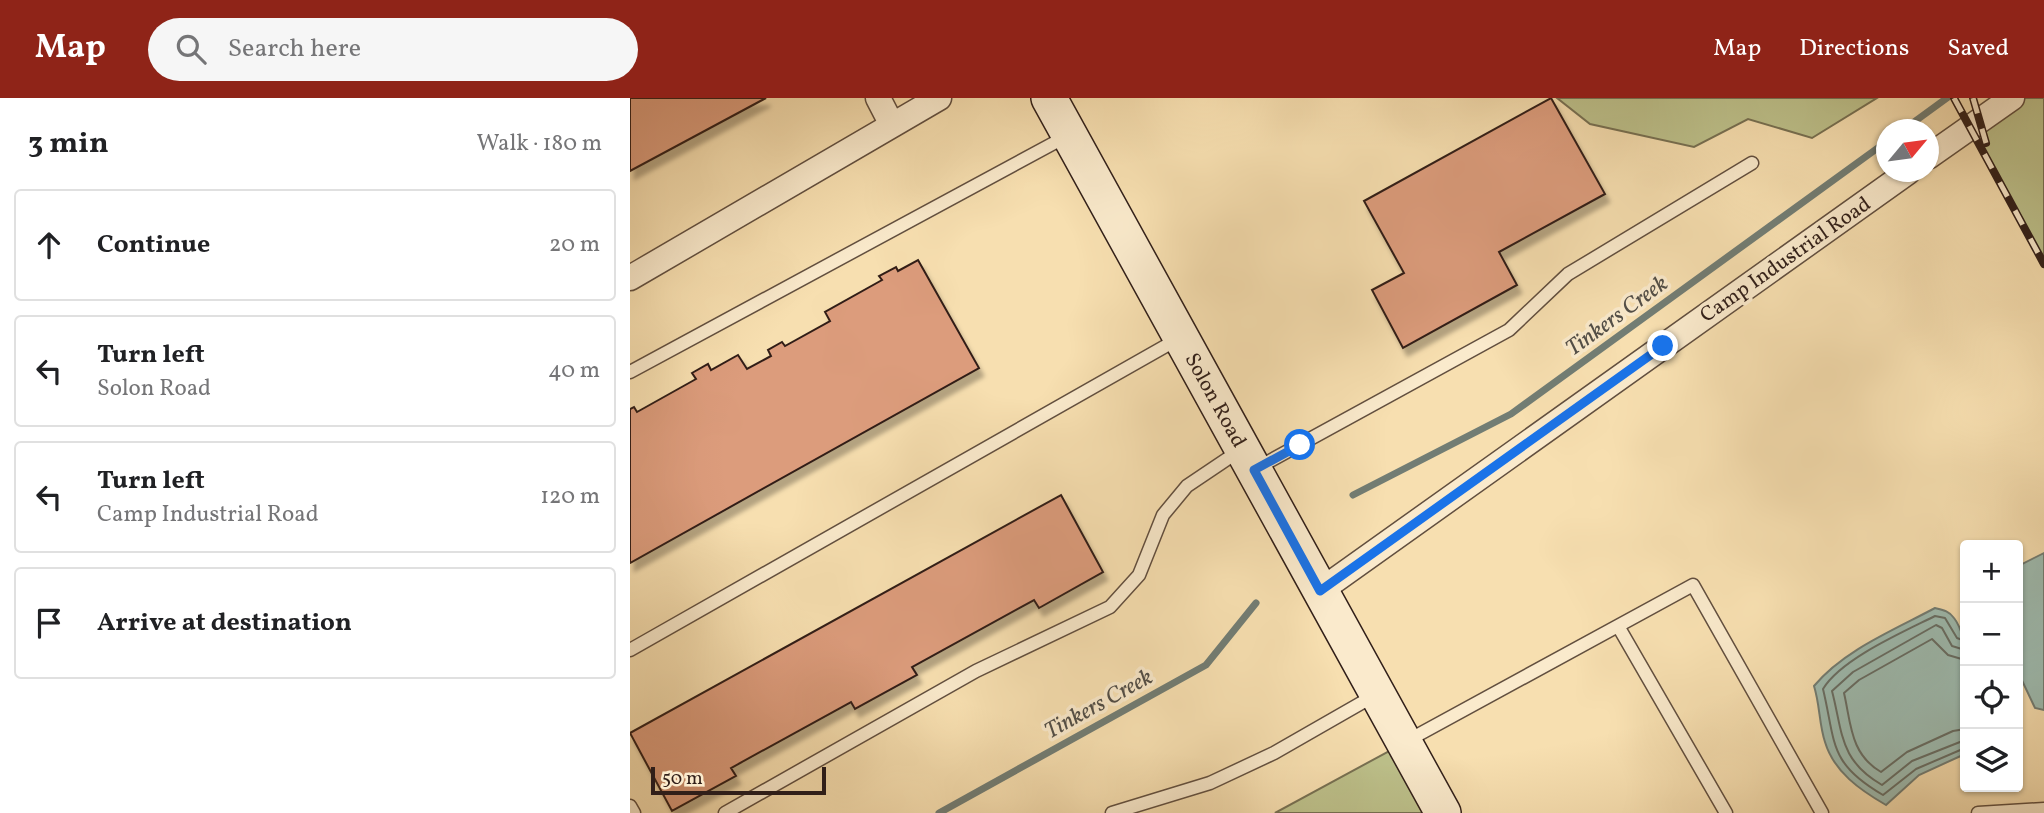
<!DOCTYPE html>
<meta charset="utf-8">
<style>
:root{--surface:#fff;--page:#f6f6f6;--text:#202124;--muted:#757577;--line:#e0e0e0;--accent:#8f2418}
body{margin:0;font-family:Vollkorn,serif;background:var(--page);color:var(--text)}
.controls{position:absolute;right:21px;bottom:21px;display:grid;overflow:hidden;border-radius:7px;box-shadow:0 2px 5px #0004}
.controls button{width:63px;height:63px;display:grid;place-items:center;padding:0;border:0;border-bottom:2px solid var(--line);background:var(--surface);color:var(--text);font:35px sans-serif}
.compass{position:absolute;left:1246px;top:21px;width:63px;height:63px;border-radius:50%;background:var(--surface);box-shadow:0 2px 5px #0004;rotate:61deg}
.scale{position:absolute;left:21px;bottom:18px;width:175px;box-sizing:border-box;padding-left:7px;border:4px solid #311f19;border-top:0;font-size:19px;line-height:24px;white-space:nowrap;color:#311f19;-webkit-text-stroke:5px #faeacc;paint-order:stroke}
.stop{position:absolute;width:21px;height:21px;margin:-16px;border:5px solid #1a73e8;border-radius:50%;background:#fff}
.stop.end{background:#1a73e8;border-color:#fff;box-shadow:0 2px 7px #0008}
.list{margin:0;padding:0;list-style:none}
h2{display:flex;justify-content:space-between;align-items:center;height:91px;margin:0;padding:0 28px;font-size:30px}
h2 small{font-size:23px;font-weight:400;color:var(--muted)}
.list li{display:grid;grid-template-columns:46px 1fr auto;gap:21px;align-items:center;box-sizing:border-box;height:112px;margin:0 14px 14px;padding:0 14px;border:2px solid var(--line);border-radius:7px}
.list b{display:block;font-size:26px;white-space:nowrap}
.list p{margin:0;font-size:23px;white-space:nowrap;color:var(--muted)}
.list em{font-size:23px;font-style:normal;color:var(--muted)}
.icon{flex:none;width:38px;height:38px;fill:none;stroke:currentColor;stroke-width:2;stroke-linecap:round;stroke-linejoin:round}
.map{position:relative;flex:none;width:1414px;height:715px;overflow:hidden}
header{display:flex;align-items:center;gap:42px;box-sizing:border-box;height:98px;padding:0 35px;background:var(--accent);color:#fff}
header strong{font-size:33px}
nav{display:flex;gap:38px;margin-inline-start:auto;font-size:24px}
.search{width:490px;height:63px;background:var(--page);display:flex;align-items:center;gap:18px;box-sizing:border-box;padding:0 24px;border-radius:38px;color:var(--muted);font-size:26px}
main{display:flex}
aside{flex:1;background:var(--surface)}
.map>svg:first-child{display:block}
.green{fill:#bdc18b;stroke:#777052;stroke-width:2}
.water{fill:#9ebcb1;stroke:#727d74;stroke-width:2}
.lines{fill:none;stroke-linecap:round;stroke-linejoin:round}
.shore{stroke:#686e65;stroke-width:2}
.stream{stroke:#727d74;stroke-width:7}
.building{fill:#dc9c7b;stroke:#311f19;stroke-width:2;filter:url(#shadow)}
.lane-casing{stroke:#624f3f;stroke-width:15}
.street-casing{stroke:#624f3f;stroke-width:27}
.secondary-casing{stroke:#311f19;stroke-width:38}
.lane{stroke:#faeacc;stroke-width:12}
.street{stroke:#faeacc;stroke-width:24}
.secondary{stroke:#faeacc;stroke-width:35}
.rail-casing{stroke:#311f19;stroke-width:8}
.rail{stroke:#faeacc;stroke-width:5;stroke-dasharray:16;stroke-linecap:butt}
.route{stroke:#1a73e8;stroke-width:9}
.labels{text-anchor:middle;stroke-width:7;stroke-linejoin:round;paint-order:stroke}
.street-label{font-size:21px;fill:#311f19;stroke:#faeacc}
.water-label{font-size:23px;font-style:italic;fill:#524e47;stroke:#faeacc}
</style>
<header>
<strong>Map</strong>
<div class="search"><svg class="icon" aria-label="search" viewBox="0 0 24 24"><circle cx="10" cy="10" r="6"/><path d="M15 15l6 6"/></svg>Search here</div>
<nav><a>Map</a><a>Directions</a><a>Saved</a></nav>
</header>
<main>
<aside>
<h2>3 min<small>Walk · 180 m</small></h2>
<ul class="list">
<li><svg class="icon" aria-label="ahead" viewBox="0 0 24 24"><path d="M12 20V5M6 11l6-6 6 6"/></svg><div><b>Continue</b></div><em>20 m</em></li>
<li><svg class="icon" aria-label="left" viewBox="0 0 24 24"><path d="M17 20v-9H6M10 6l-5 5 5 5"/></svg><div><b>Turn left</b><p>Solon Road</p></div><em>40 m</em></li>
<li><svg class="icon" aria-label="left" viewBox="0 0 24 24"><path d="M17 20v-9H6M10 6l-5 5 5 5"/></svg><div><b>Turn left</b><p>Camp Industrial Road</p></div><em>120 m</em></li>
<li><svg class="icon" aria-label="arrive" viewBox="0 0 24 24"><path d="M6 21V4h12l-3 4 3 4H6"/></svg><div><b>Arrive at destination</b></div></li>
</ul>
</aside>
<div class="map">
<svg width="1414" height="715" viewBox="0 0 1414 715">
<defs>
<filter id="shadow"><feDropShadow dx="4.5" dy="8" stdDeviation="2" flood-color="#0004"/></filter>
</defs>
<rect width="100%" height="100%" fill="#f7dfb0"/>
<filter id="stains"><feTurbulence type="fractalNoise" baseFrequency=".00286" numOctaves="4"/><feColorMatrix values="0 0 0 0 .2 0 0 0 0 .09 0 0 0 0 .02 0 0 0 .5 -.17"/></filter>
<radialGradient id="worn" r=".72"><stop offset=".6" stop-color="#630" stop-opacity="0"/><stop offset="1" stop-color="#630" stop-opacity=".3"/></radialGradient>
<!-- green -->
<path class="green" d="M927,0H1247L1182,40L1118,21L1064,49L960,26Z
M1382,0H1414V166L1339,30Z
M774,645L813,715H645Z"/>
<!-- water -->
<path class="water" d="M1414,455V612L1405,610L1388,574V468Z
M1305,510C1313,512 1319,513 1324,520C1345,547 1335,621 1335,656L1289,677L1256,707C1230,692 1204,674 1195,644C1189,626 1190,607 1184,588C1214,552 1264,532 1305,510Z"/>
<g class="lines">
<!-- shore -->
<path class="shore" d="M1335,543L1327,540L1315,520L1305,518C1273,534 1211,561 1193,591C1206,645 1198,665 1253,697L1286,671L1335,650
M1335,552L1322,548L1312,530L1306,527L1223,574L1202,593C1213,635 1209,662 1252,687L1282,663L1335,642
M1335,562L1318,557L1302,541L1229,582L1214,595C1221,625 1220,656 1251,674L1277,654L1323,633L1335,631"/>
<!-- stream -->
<path class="stream" d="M1273,32L1317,0
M723,397L881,316L1256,44
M309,715L576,567L626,505"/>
</g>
<!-- building -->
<path class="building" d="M0,0H136L0,73Z
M921,0L975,96L869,154L887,187L773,250L742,192L774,175L734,103Z
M288,162L349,270L0,465V311L4,309L7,314L66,281L62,275L78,266L81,272L108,257L117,271L141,258L138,252L152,244L155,248L200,223L195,214L252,182L249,178L266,169L268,173Z
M431,397L473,474L409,510L404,502L282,569L287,577L225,611L221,604L101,670L106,678L42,713L0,635Z"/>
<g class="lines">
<defs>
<path id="lane" d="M0,274L437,38
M627,370L879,232L938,176L1122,65
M988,528L1096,715
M0,552L548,241
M775,644L1063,487L1192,715
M0,708L4,715
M95,715L346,573L480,509L509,477L533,417L557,388L609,353
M482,715L580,685L644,655L747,596
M1348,715L1414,711"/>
<path id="street" d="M248,0L262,27
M1298,59L1382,0
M0,180L309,0
M690,493L1278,74"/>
<path id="secondary" d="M419,0L813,715"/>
</defs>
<!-- lane casing -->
<use href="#lane" class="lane-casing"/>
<!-- street casing -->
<use href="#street" class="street-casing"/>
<!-- secondary casing -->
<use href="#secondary" class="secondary-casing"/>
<!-- lane -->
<use href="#lane" class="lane"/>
<!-- street -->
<use href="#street" class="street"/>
<!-- secondary -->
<use href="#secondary" class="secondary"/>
<defs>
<path id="rail" d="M1324,0L1414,166
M1343,0L1356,45"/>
</defs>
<!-- rail casing -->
<use href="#rail" class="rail-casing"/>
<!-- rail -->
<use href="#rail" class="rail"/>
</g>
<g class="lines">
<!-- route -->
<path class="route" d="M670,347L624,372L690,493L1033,248"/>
</g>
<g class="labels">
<!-- street labels -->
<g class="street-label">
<text transform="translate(1155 161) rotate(-35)" y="7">Camp Industrial Road</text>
<text transform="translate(586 302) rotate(61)" y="7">Solon Road</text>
</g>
<!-- water labels -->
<g class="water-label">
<text transform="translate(986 217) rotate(-36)" y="8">Tinkers Creek</text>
<text transform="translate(468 605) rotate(-29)" y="8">Tinkers Creek</text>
</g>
</g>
<rect width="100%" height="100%" filter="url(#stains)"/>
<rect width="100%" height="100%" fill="url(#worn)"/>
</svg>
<div class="controls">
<button>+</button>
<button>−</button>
<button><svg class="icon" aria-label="locate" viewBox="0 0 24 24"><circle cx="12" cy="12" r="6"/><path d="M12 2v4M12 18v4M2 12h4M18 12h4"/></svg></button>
<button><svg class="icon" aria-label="layers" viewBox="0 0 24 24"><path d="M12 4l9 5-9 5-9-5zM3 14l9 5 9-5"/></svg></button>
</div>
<svg class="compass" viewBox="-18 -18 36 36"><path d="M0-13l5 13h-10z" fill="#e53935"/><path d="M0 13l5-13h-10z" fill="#757577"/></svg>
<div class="scale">50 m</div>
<div class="stop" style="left:670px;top:347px"></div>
<div class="stop end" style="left:1033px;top:248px"></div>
</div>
</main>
